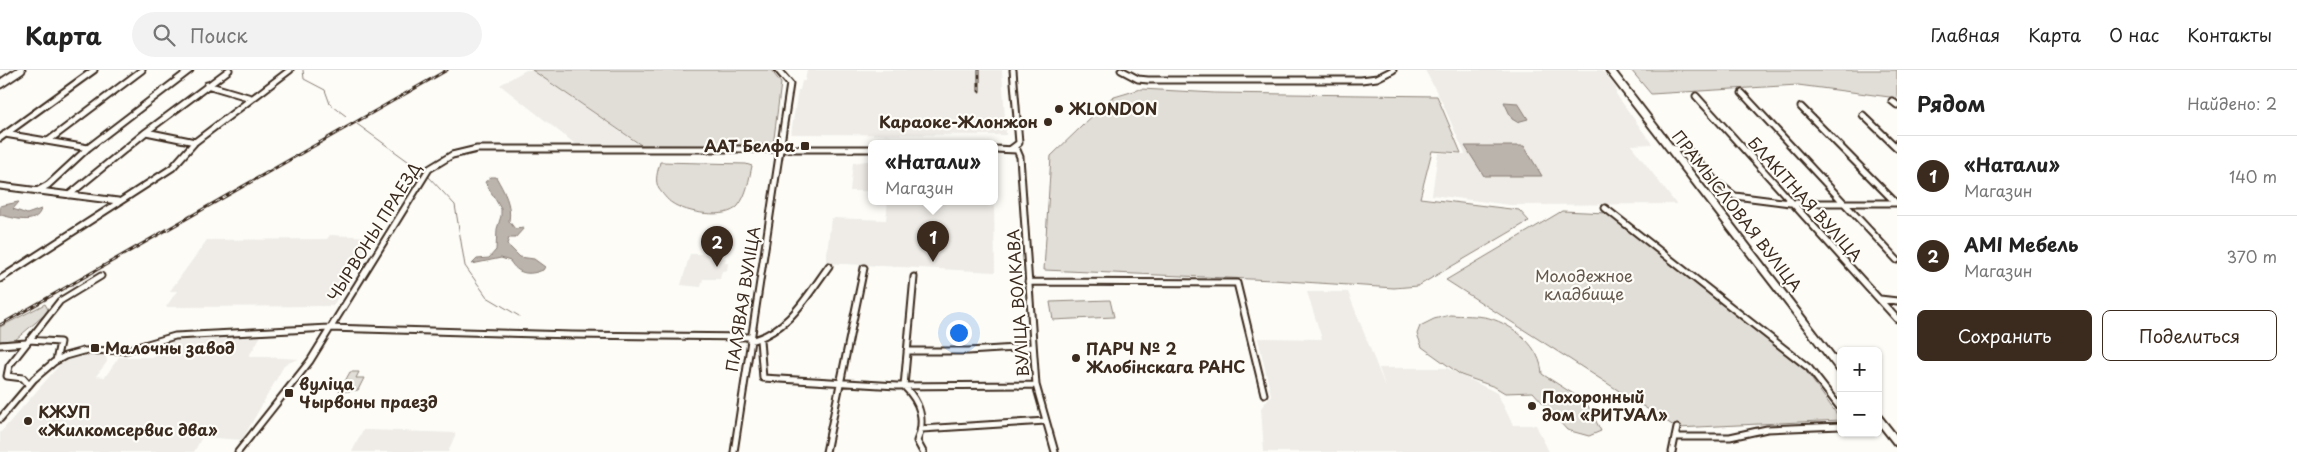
<!DOCTYPE html>
<html lang="ru">
<meta charset="utf-8">
<style>
:root{--surface:#fff;--page:#f2f2f2;--text:#222;--muted:#767676;--line:#e0e0e0;--accent:#3b2a1e}
body{margin:0;font-family:"Playpen Sans",sans-serif;background:var(--page);color:var(--text)}
.controls{position:absolute;right:15px;bottom:15px;display:grid;overflow:hidden;border-radius:8px;box-shadow:0 1px 4px #0004}
.controls button{width:45px;height:45px;display:grid;place-items:center;padding:0;border:0;border-bottom:1px solid var(--line);background:var(--surface);color:var(--text);font:25px sans-serif}
.you{position:absolute;left:958px;top:262px;width:18px;height:18px;margin:-12px;border:4px solid #fff;border-radius:50%;background:#1a73e8;box-shadow:0 0 0 8px #1a73e833}
.badge{display:grid;place-items:center;width:32px;height:32px;border-radius:50%;background:var(--accent);color:#fff;font-size:16px;font-weight:700}
.pin{position:absolute;translate:-50% -41px;filter:drop-shadow(0 1px 2px #0008)}
.pin::after{content:'';position:absolute;top:26px;width:18px;height:15px;background:inherit;clip-path:polygon(0 0,100% 0,50% 100%)}
.popup{position:absolute;left:868px;top:70px;width:130px;height:65px;box-sizing:border-box;display:grid;place-content:center;border-radius:8px;background:var(--surface);filter:drop-shadow(0 1px 4px #0005);font-size:16px;white-space:nowrap;color:var(--muted)}
.popup b{font-size:19px;color:var(--text)}
.popup::after{content:'';position:absolute;left:50%;top:100%;margin-left:-10px;border:10px solid transparent;border-top-color:var(--surface)}
.list{margin:0;padding:0;list-style:none}
h2{display:flex;justify-content:space-between;align-items:center;height:65px;margin:0;padding:0 20px;font-size:21px}
h2 small{font-size:16px;font-weight:400;color:var(--muted)}
.list li{display:grid;grid-template-columns:32px 1fr auto;gap:15px;align-items:center;box-sizing:border-box;height:80px;padding:0 20px;border-top:1px solid var(--line)}
.list b{display:block;font-size:19px;white-space:nowrap}
.list p{margin:0;font-size:16px;white-space:nowrap;color:var(--muted)}
.list em{font-size:16px;font-style:normal;color:var(--muted)}
.actions{display:flex;gap:10px;padding:15px 20px}
.actions a{flex:1;padding:11px 0;border:1px solid var(--accent);border-radius:8px;text-align:center;font-size:18px;color:var(--accent)}
.actions .main{background:var(--accent);color:#fff}
.icon{flex:none;width:28px;height:28px;fill:none;stroke:currentColor;stroke-width:2;stroke-linecap:round;stroke-linejoin:round}
.map{position:relative;flex:none;width:1897px;height:382px;overflow:hidden}
header{display:flex;align-items:center;gap:30px;box-sizing:border-box;height:70px;padding:0 25px;background:var(--surface);border-bottom:1px solid var(--line)}
header strong{font-size:24px}
nav{display:flex;gap:28px;margin-inline-start:auto;font-size:18px}
.search{width:350px;height:45px;background:var(--page);display:flex;align-items:center;gap:12px;box-sizing:border-box;padding:0 18px;border-radius:28px;color:var(--muted);font-size:19px}
main{display:flex}
aside{flex:1;background:var(--surface)}
.map>svg:first-child{display:block}
.built{fill:#efece7}
.green{fill:#e1ded7;stroke:#8e847a}
.water{fill:#bbb4ad;stroke:#887d74}
.lines{fill:none;stroke-linecap:round;stroke-linejoin:round}
.stream{stroke:#887d74;stroke-width:1}
.minor-casing{stroke:#3b2a1e;stroke-width:9}
.major-casing{stroke:#3b2a1e;stroke-width:11}
.minor{stroke:#fdfcf7;stroke-width:5}
.major{stroke:#fdfcf7;stroke-width:7}
.rail-casing{stroke:#3b2a1e;stroke-width:3}
.rail{stroke:#fdfcf7;stroke-width:1;stroke-dasharray:4;stroke-linecap:butt}
.poi-dot{fill:#3b2a1e;stroke:#fdfcf7;stroke-width:2}
.labels{text-anchor:middle;stroke-width:4.5;stroke-linejoin:round;paint-order:stroke}
.poi-label{font-size:16px;font-weight:bold;fill:#3b2a1e;stroke:#fdfcf7;text-anchor:start}
.street-label{font-size:16px;fill:#3b2a1e;stroke:#fdfcf7}
.park-label{font-size:16px;fill:#64574c;stroke:#fdfcf7}
</style>
<header>
<strong>Карта</strong>
<div class="search"><svg class="icon" aria-label="search" viewBox="0 0 24 24"><circle cx="10" cy="10" r="6"/><path d="M15 15l6 6"/></svg>Поиск</div>
<nav><a>Главная</a><a>Карта</a><a>О нас</a><a>Контакты</a></nav>
</header>
<main>
<div class="map">
<svg width="1897" height="382" viewBox="0 0 1897 382">
<rect width="100%" height="100%" fill="#fdfcf7"/>
<filter id="ink" filterUnits="userSpaceOnUse"><feTurbulence type="fractalNoise" baseFrequency=".02" numOctaves="2"/><feDisplacementMap in="SourceGraphic" scale="10" xChannelSelector="R" yChannelSelector="G"/><feConvolveMatrix kernelMatrix="1 2 1 2 8 2 1 2 1" color-interpolation-filters="sRGB"/></filter>
<g filter="url(#ink)">
<!-- built -->
<path class="built" d="M526,0H532L642,77H579L500,15Z
M807,0H1002L1006,65L791,64L798,20H800L802,11H805Z
M1425,0H1602L1616,18V24L1652,74L1631,75L1676,134L1510,135L1432,125L1438,83L1465,84L1442,32Z
M867,91H872V121H850L853,93Z
M888,131H994L995,202L826,193L831,148L886,150Z
M330,165L371,167L333,236L166,237L177,221H170L207,170L327,169Z
M690,184H710L709,188H726L725,193H728L727,200L722,201L720,209H703L701,217L681,215Z
M1307,222H1348L1386,319L1379,298H1447L1497,323L1513,355H1536L1549,382H1264L1261,338L1271,325L1258,268L1322,269Z
M262,264L249,286L299,289L285,294L242,370L202,367L194,382H0V363L63,291L80,286L106,285L107,292L96,306L105,307L119,287H153L162,271Z
M363,360H368L456,363L448,382H352Z"/>
<!-- green -->
<path class="green" d="M532,0H771L781,13L773,76L641,75Z
M1631,0H1897V28L1798,15L1651,24Z
M1141,19L1215,23L1437,26L1461,83L1432,81L1420,128L1519,140L1529,151L1418,216L1394,218L1273,210L1044,200L1051,86L1111,28Z
M660,92L746,94L752,96C749,109 747,125 738,136C726,150 686,143 672,133C668,131 662,123 659,119C654,110 658,101 660,92Z
M1562,141L1607,143L1805,300L1841,350L1677,358L1446,210Z
M1110,230L1114,247L1053,250L1050,232Z
M45,234L49,241L15,270L0,271V257Z
M1450,245C1462,246 1477,245 1489,248C1514,255 1541,277 1542,304L1586,332L1601,361L1589,366L1567,360L1533,322L1505,323L1495,317L1461,305L1422,277L1417,264L1420,256L1434,249Z
M350,302H359L356,308H364L358,320L339,322Z"/>
<!-- water -->
<path class="water" d="M1504,32L1518,33L1528,49L1517,52L1512,49Z
M1465,76H1524L1542,106H1484Z
M491,107H496C504,121 512,135 509,151L515,159L524,158L515,168H509L507,174L520,187L534,189L545,197L543,200C528,206 518,204 510,191L501,188L472,194L477,189L489,188L496,180L497,159L501,146V139L485,112Z
M18,132H19L13,139L27,144L41,139C36,157 12,147 0,145V136Z"/>
<g class="lines">
<!-- stream -->
<path class="stream" d="M303,0L304,9L325,20L330,34L346,46
M357,54L423,102
M428,106L455,135L465,196L487,227L519,246"/>
<defs>
<path id="minor" d="M1121,0L1138,9L1148,10H1361L1377,8L1393,0
M207,15L251,28
M1742,23L1897,190
M1696,26L1897,249
M1892,31L1897,35
M1801,37L1895,132
M1863,45L1897,78
M146,62L195,72
M5,64L88,78
M0,68L94,0
M48,71L142,0
M1670,78L1688,80L1715,111L1735,126L1790,133H1897
M994,79L1017,80L1020,87L1036,315L1055,382
M1011,79L1019,73L1013,0
M0,116L118,131
M37,121L48,115L88,78L190,0
M69,125L146,62L229,0
M1605,138L1809,298L1841,339
M914,207L904,316C920,332 926,349 917,371L923,382
M0,209L172,98L195,72L290,0
M1028,212L1237,213L1264,324
M1880,229L1897,231
M29,270L60,272L56,291
M760,270L763,308L897,316L1036,315
M750,271C788,262 807,226 829,196
M0,275L26,273
M907,281H968L1032,277
M29,315L23,308L7,306L9,296L60,231L101,206
M0,349L34,309L54,292L65,286L83,281L127,280L175,266L329,258L572,265L751,267
M922,359L1046,351
M1675,367H1730L1767,359L1841,356
M238,382L310,291L429,99L452,85L477,79H872
M734,382L790,14L778,0
M826,382L864,198
M1672,382L1677,358"/>
<path id="major" d="M1610,0L1841,300
M0,14L21,0
M1878,348L1897,372"/>
</defs>
<!-- minor casing -->
<use href="#minor" class="minor-casing"/>
<!-- major casing -->
<use href="#major" class="major-casing"/>
<!-- minor -->
<use href="#minor" class="minor"/>
<!-- major -->
<use href="#major" class="major"/>
<defs>
<path id="rail" d="M979,0V21
M0,255L447,0"/>
</defs>
<!-- rail casing -->
<use href="#rail" class="rail-casing"/>
<!-- rail -->
<use href="#rail" class="rail"/>
</g>
</g>
<!-- markers -->
<g class="poi-dot">
<circle cx="1059" cy="39" r="5"/>
<circle cx="1048" cy="52" r="5"/>
<rect x="800" y="71" width="10" height="10" rx="2.5"/>
<rect x="90" y="273" width="10" height="10" rx="2.5"/>
<circle cx="1076" cy="288" r="5"/>
<rect x="284" y="318" width="10" height="10" rx="2.5"/>
<circle cx="1532" cy="336" r="5"/>
<circle cx="28" cy="351" r="5"/>
</g>
<g class="labels">
<!-- poi labels -->
<g class="poi-label">
<text x="1069" y="45">ЖLONDON</text>
<text x="1038" y="58" text-anchor="end">Караоке-Жлонжон</text>
<text x="795" y="82" text-anchor="end">ААТ Белфа</text>
<text x="105" y="284">Малочны завод</text>
<text x="1086" y="285">ПАРЧ № 2<tspan x="1086" dy="18">Жлобінскага РАНС</tspan></text>
<text x="299" y="320">вуліца<tspan x="299" dy="18">Чырвоны праезд</tspan></text>
<text x="1542" y="333">Похоронный<tspan x="1542" dy="18">дом «РИТУАЛ»</tspan></text>
<text x="38" y="348">КЖУП<tspan x="38" dy="18">«Жилкомсервис два»</tspan></text>
</g>
<!-- street labels -->
<g class="street-label">
<text transform="translate(1805 129) rotate(48)" y="6">БЛАКІТНАЯ ВУЛІЦА</text>
<text transform="translate(1737 141) rotate(52)" y="6">ПРАМЫСЛОВАЯ ВУЛІЦА</text>
<text transform="translate(374 162) rotate(-58)" y="6">ЧЫРВОНЫ ПРАЕЗД</text>
<text transform="translate(743 229) rotate(-81)" y="6">ПАЛЯВАЯ ВУЛІЦА</text>
<text transform="translate(1018 233) rotate(-94)" y="6">ВУЛІЦА ВОЛКАВА</text>
</g>
<!-- park labels -->
<g class="park-label">
<text x="1584" y="212">Молодежное<tspan x="1584" dy="18">кладбище</tspan></text>
</g>
</g>
</svg>
<div class="controls">
<button>+</button>
<button>−</button>
</div>
<div class="you"></div>
<div class="pin badge" style="left:933px;top:192px">1</div>
<div class="popup"><b>«Натали»</b>Магазин</div>
<div class="pin badge" style="left:717px;top:197px">2</div>
</div>
<aside>
<h2>Рядом<small>Найдено: 2</small></h2>
<ul class="list">
<li><span class="badge">1</span><div><b>«Натали»</b><p>Магазин</p></div><em>140 m</em></li>
<li><span class="badge">2</span><div><b>AMI Мебель</b><p>Магазин</p></div><em>370 m</em></li>
</ul>
<div class="actions"><a class="main">Сохранить</a><a>Поделиться</a></div>
</aside>
</main>
